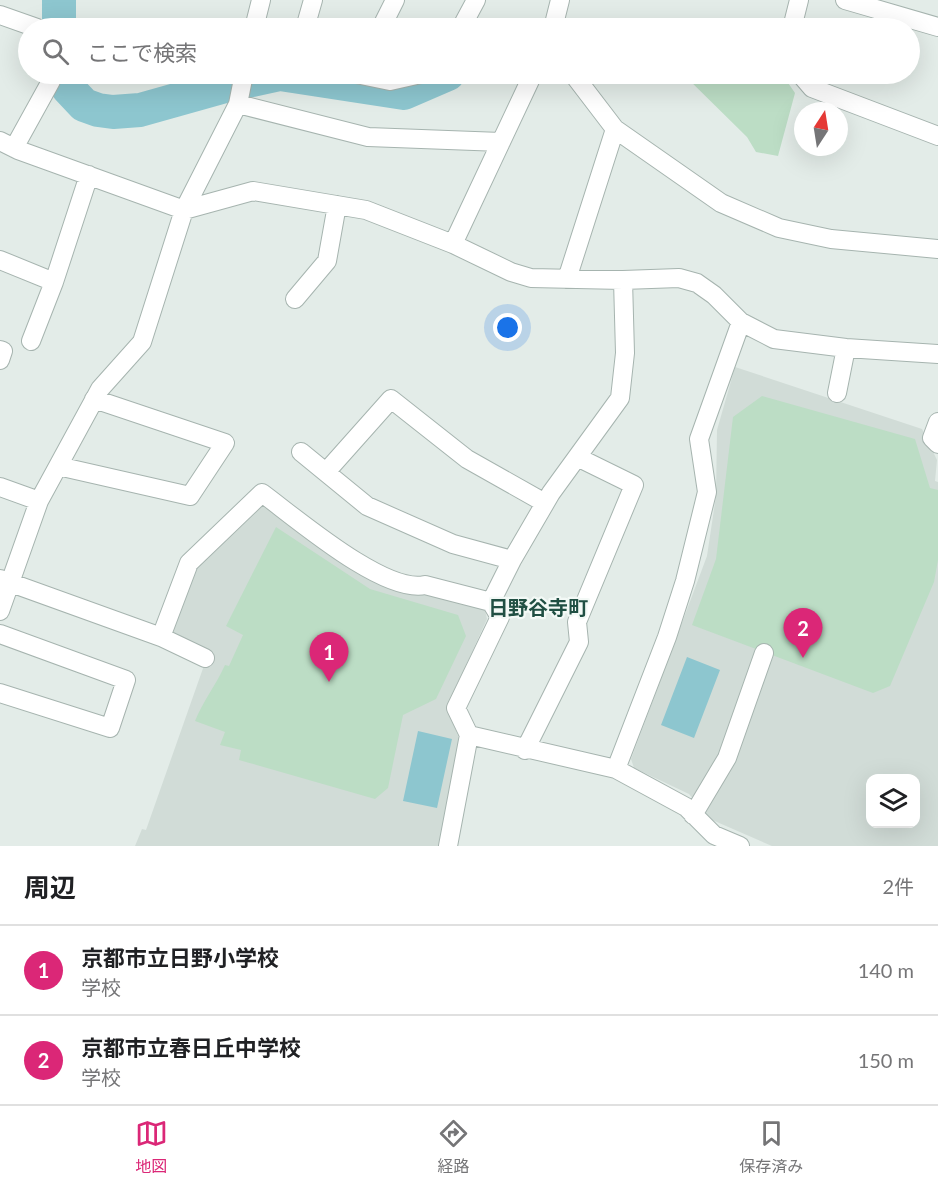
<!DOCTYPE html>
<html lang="ja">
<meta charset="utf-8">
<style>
:root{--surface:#fff;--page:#f2f2f2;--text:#202124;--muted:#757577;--line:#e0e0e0;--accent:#db2777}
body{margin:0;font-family:Lato,"Noto Sans JP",sans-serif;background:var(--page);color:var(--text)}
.controls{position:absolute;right:18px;bottom:18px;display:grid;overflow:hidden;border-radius:12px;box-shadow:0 6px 24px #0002}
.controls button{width:54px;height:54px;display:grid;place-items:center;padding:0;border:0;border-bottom:2px solid var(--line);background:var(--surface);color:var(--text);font:30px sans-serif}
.compass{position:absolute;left:794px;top:102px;width:54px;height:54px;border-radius:50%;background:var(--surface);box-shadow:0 6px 24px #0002;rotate:12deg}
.you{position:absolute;left:508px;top:328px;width:21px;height:21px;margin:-15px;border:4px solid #fff;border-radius:50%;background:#1a73e8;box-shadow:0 0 0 9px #1a73e833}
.badge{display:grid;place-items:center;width:39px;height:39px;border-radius:50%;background:var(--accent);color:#fff;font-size:20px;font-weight:700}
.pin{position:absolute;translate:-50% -50px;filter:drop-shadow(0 2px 3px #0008)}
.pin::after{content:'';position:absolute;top:32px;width:21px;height:18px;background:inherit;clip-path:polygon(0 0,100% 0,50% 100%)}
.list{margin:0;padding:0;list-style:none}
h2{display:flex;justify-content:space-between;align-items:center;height:78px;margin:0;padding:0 24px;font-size:26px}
h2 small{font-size:20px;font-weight:400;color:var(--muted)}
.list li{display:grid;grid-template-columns:39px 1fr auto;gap:18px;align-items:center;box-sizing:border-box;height:90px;padding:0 24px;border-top:2px solid var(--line)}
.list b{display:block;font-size:22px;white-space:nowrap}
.list p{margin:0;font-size:20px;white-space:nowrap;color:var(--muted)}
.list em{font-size:20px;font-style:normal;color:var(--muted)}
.icon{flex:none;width:33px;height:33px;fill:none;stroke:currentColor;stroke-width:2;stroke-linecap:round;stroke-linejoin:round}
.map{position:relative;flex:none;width:938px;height:846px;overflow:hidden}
.search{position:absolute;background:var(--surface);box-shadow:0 6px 24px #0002;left:18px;right:18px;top:18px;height:66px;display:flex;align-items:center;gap:15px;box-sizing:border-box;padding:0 21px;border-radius:33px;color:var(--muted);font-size:22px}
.sheet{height:258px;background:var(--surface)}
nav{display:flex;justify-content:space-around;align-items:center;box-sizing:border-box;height:84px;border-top:2px solid var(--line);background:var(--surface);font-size:16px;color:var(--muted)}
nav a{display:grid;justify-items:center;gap:3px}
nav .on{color:var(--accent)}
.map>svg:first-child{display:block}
.built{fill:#d1dcd7;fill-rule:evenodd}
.green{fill:#bcddc5}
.water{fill:#8dc6cf}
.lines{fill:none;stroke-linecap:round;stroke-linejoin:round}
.river{stroke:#8dc6cf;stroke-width:34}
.minor-casing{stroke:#a6b4af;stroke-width:20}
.minor{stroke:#fff;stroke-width:18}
.labels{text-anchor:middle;stroke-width:4.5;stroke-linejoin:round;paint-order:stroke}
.neighbourhood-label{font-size:20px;font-weight:bold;fill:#204f43;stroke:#f3f9f6}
</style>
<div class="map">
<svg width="938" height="846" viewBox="0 0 938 846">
<rect width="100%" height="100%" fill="#e3ece8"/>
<!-- built -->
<path class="built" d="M735,367L922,429L937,460L935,481L938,482V846H772L710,819L689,794L634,768L631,759L707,556L716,496L717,430ZM870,778H916V824H870Z
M271,505L373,580L420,594L427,592L485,610L487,619L447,707L460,741L440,846H135L142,829L146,830L207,657L166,639L191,571L259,506Z"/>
<!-- green -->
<path class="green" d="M683,74H782L795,93L778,156L756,152L747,137Z
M762,396L915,439L930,488L938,490V560L934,582L890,686L873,693L692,625L716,559L733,417Z
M276,527L370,589L458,615L466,636L436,699L403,715L388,788L375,799L239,760L241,750L220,745L225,732L195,721C203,701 216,685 225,665L229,666L243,635L226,626Z"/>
<!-- water -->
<path class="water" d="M687,657L720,670L694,738L661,725Z
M418,731L452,739L437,808L403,801Z"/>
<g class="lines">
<!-- river -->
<path class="river" d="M59,0V28
M61,74L68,88L84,105L98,110L113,112L140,110L229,85L280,74L404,93L448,74"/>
<defs>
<path id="minor" d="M845,0L938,27
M0,15L37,28
M254,28L261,0
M305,28L313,0
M381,28L395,0
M461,28L476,0
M553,28L560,0
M792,28L799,0
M356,74L390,81L421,74
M573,74L615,129L721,203L779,228L831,239L938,249
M800,74L812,88L938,136
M238,104L368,137L501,142
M0,141L18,150L184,210L253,191L366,210L453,244L511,272L531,278L623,280L679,278L697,283L714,295L741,322L774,339L846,348L938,354
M14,148L51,81L50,74
M453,244L533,74
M0,260L54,282L89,175
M567,279L615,129
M295,299L327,261L337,205
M31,341L54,282
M0,350L3,351L0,360
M837,393L846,348
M938,422L932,438L938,444
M301,452L367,506L453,544L512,560
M58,466L190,496L225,443L94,399
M326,472L391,399L467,459L545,503
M0,487L39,501
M0,579L161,637L205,658
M491,602L512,560L551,493L620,398L625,353L623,280
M0,611L39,501L100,389L142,342L184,210L238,104L244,74
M0,634L126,680L110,728L0,693
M161,637L189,563L262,493C296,518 384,594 425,585L491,602L500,617L456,708L469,735L448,846
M469,735L616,769L686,807L714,835L740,846
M525,750L579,642L577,622L634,485L577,457
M616,769L667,637L685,581L707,492L699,439L741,322
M693,815L727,758L764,653"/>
</defs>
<!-- minor casing -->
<use href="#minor" class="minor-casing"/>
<!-- minor -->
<use href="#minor" class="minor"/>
</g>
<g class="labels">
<!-- neighbourhood labels -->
<g class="neighbourhood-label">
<text x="538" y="615">日野谷寺町</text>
</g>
</g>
</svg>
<div class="controls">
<button><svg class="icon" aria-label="layers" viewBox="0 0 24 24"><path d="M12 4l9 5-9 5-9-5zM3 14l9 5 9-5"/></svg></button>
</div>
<svg class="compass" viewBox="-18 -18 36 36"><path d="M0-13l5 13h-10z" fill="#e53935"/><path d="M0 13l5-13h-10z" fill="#757577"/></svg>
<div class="you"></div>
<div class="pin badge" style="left:329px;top:682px">1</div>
<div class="pin badge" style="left:803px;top:658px">2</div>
<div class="search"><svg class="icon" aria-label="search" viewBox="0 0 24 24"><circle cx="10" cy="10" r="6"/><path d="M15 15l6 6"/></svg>ここで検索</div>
</div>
<section class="sheet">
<h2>周辺<small>2件</small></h2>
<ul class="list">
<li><span class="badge">1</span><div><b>京都市立日野小学校</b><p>学校</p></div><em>140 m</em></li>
<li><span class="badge">2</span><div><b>京都市立春日丘中学校</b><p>学校</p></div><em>150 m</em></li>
</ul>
</section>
<nav>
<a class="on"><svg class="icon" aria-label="map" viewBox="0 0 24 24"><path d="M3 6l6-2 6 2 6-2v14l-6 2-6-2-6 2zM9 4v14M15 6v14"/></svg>地図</a>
<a><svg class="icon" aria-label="directions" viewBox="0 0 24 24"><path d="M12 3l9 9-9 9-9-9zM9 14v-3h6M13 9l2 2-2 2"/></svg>経路</a>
<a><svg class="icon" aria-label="saved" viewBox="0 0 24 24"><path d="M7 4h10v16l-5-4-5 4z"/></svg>保存済み</a>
</nav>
